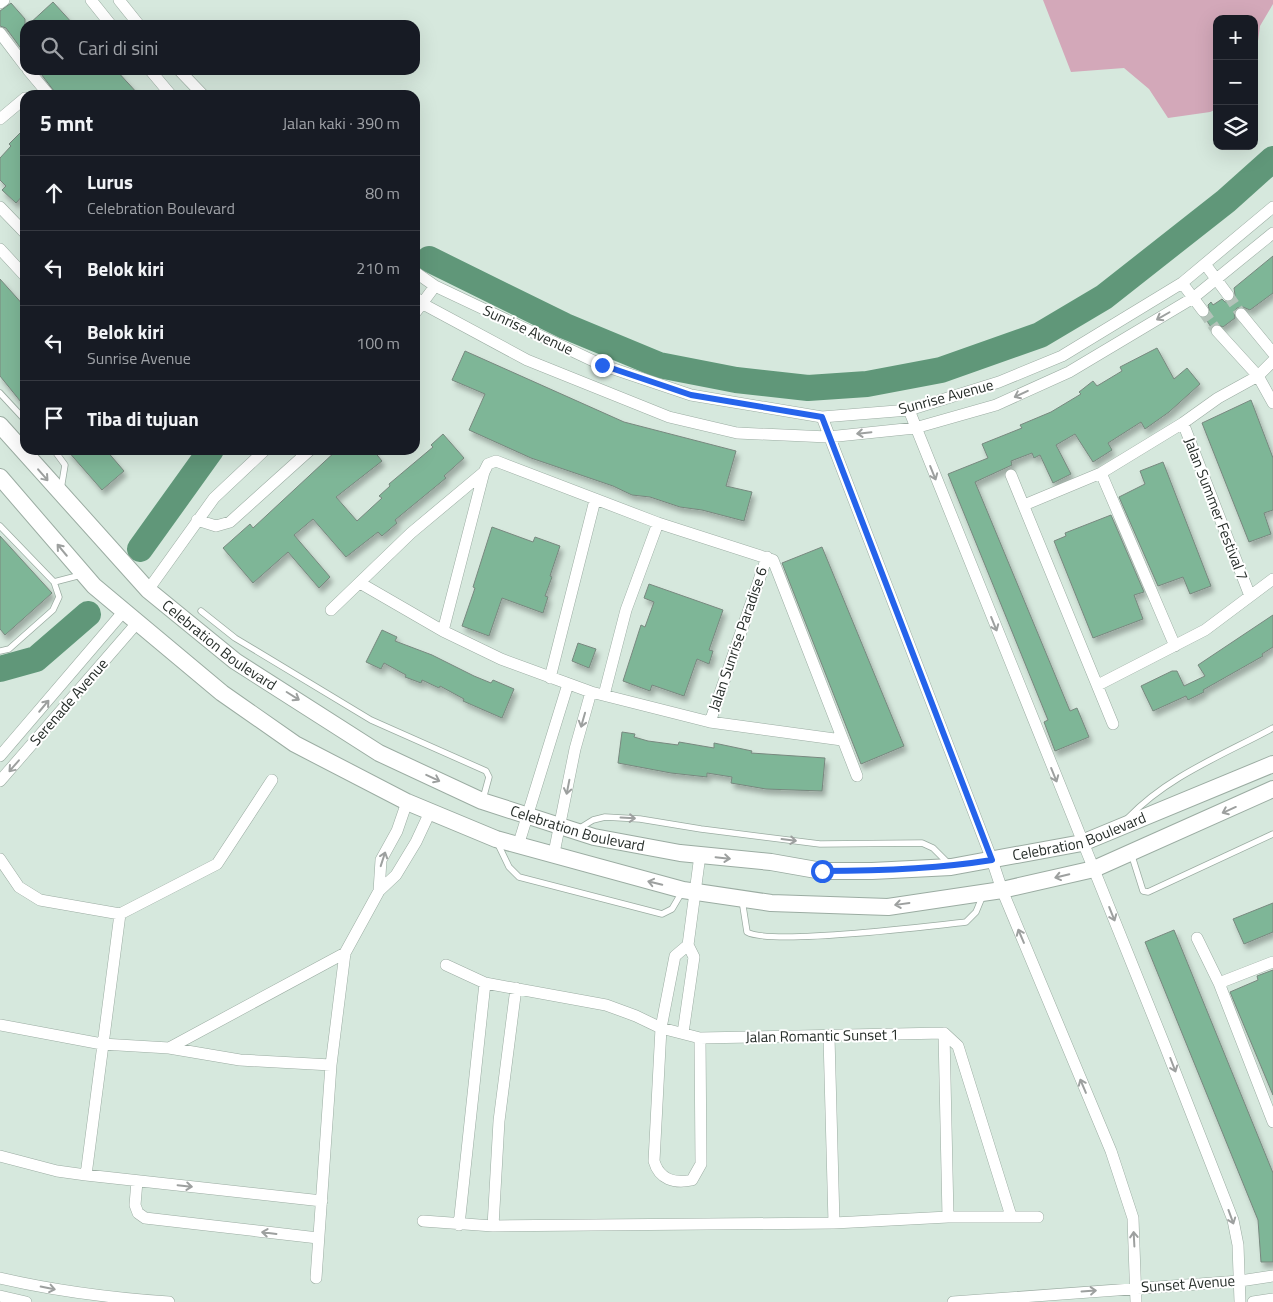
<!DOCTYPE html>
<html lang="id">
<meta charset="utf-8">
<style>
:root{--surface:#171b24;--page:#242831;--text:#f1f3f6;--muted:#9ea1a6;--line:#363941}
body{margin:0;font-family:"Titillium Web",sans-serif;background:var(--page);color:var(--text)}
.controls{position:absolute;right:15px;top:15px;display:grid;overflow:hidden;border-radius:10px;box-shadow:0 5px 20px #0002}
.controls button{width:45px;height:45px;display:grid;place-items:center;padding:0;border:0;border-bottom:1px solid var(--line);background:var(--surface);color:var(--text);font:25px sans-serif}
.stop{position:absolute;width:15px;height:15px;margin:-11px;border:4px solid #2563eb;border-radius:50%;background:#fff}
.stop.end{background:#2563eb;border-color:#fff;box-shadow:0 1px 5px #0008}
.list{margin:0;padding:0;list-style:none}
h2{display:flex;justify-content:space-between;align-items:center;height:65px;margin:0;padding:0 20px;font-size:21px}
h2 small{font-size:16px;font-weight:400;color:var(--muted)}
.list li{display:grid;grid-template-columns:32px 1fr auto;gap:15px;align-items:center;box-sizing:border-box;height:75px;padding:0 20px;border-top:1px solid var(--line)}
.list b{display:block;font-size:19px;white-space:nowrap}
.list p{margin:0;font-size:16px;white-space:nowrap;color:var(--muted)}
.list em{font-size:16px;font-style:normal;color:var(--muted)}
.icon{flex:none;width:28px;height:28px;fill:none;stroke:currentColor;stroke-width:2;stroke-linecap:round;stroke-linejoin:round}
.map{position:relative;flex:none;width:1273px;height:1302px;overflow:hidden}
.search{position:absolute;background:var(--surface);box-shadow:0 5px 20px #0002;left:20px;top:20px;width:400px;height:55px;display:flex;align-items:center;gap:12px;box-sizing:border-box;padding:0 18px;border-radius:15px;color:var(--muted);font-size:19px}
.panel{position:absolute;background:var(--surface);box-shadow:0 5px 20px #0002;left:20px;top:90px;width:400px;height:365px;border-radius:15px}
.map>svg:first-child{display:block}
.green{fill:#d3a8b9}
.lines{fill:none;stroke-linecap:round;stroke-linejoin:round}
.river{stroke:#609779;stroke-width:26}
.building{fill:#7eb697;stroke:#78887f;filter:url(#shadow)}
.street-tunnel{stroke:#b3c3b9;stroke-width:11;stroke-dasharray:11 5.5;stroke-linecap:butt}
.lane-casing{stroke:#9baca2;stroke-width:7}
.street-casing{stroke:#9baca2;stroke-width:12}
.secondary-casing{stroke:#9baca2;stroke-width:18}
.lane{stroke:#fff;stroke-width:5.5}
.street{stroke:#fff;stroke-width:11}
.secondary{stroke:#fff;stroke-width:16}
.oneway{stroke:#9da09f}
.route{stroke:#2563eb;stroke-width:6}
.labels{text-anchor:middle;stroke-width:4;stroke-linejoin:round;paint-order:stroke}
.street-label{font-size:15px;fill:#262d29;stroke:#fff}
</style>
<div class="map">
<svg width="1273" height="1302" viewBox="0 0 1273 1302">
<defs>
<filter id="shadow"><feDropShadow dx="3" dy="5" stdDeviation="2.5" flood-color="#0004"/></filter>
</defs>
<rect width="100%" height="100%" fill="#d6e8dd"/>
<!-- green -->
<path class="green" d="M1043,0H1273V4L1260,26L1254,71V19H1217V109L1210,112L1168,118L1149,89L1124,68L1071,72Z"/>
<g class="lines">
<!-- river -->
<path class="river" d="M429,259L565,326L659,365L736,380L808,388L867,384L941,370L1040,335L1104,297L1226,201L1273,159
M140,549L211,450
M0,669L36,659L88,614"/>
</g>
<!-- building -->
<path class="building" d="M53,2L74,25H28Z
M11,3L25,19V54L6,28L0,26V11Z
M38,70H116L139,95H57Z
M25,128V193L16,203L2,190L6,186L0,180V158L11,146L9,144Z
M1273,256V293L1250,310L1243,307L1237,308L1234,312L1235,318L1223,327L1216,324L1211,327L1205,318L1210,313L1208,305L1211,302L1213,305L1222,299L1225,302L1233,301L1235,295L1234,288Z
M0,279L25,307V407L0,376Z
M1157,348L1174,379L1187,368L1200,384L1169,412L1145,429L1141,422L1108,443L1112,450L1093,462L1075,434L1056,445L1071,474L1053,483L1040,455L1034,458L1032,453L1011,461L1012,465L975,482L1070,711L1077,708L1089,737L1055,751L1044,722L1048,720L948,474L988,458L982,444L1022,428L1020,425L1051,412L1081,394L1079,392L1093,381L1097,386L1122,371L1120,367Z
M465,351L624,422L736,451L726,486L752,492L744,521L702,510L680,507L650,497L632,495L613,486L531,458L469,430L485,394L452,380Z
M1251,400L1273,458V510L1264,513L1271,534L1249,542L1202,423Z
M443,434L464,458L444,476L446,478L395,520L397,523L382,536L378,532L346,557L313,519L294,535L330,577L319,588L288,552L253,583L223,548L250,524L253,528L337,450H373L382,461L336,497L357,521L382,498L379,496L390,486L389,484L433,447L431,445Z
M67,450H106L124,471L102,490Z
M1163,462L1211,586L1190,594L1183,577L1158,586L1119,497L1145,484L1140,471Z
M1111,515L1144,592L1134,595L1143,619L1093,638L1054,541L1066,536L1065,533Z
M492,527L533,542L535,537L560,546L550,576L552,577L545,596L548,597L543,613L502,598L489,636L462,626L475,588L473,587Z
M0,536L52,593L5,635L0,629Z
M822,547L904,746L861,764L782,563Z
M649,584L723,610L709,650L713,651L709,664L697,659L684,696L652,685L650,691L623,681L641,625L645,627L654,602L644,598Z
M1273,615V647L1262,654L1263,656L1203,690L1204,692L1188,700L1186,696L1153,711L1141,686L1172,671H1177L1184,686L1205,676L1198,665Z
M382,630L397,637L395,641L432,655L474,676L491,683L493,680L514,689L502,718L463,701L464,699L440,686L439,688L422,680L421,683L405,677L406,675L384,663L381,669L366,662Z
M578,643L596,649L589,668L572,661Z
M622,732L635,734L634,737L648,741L678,745L679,742L714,748V743L752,751L751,753L825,758L822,791L766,789L731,783L732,777L707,773V777L671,773L618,763Z
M1273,903V932L1244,944L1233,919Z
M1174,930L1273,1173V1262H1261L1258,1220L1145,942Z
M1273,970V1095L1230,992L1258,980L1257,976Z"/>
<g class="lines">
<!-- street-tunnel -->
<path class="street-tunnel" d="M1228,295L1241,314
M1203,311L1217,331"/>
<defs>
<path id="lane" d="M0,393L25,420
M54,450L65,465L61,489
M0,526L54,582L59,597L53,610L9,649L0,651
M54,582L81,575
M201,611L235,638L371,720L486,771L489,777L483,799
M1128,818C1168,776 1223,755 1273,728
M580,828L593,820L605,817L640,819L701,829L820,844L922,843L933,848L948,863
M497,842L509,867L519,877L662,914L672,909L682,892
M1131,853L1143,891L1148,892L1273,834
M742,900L747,932C770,946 931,926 966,922L976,912L983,895"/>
<path id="street" d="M91,0L111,25
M119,0L139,25
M0,3L4,0
M0,33L25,66
M28,70L49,95
M150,70L171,95
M179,70L203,95
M0,119L25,98
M0,207L25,233
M0,249L25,276
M1205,264L1228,295
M415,272L435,286L602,365L691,395L822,417L909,410L999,382L1062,356L1182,283L1273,207
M1182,283L1203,311
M415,297L423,304L527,360L669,417L737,433L828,437L915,428L996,405L1069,372L1193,298L1273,233
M415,313L435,286
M1241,314L1273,353
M1217,331L1258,376L1273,403
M909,410L1165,1046L1233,1220L1238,1245L1240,1302
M822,417L992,860L1002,890L1111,1151L1133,1218L1136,1302
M1183,423L1250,596
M1101,473L1175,646
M1011,475L1113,724
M1024,505L1101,473L1183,423L1218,398L1258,376L1273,361
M197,520L216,526L230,522L310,450
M360,583L443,631L501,659L591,692L710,722L842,740
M148,590L214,498L265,450
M331,610L411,533L484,472L488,464L496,461L658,523L773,560L857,776
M443,631L484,472
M550,678L595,500
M1098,685L1205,630L1273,579
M604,695L626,610L658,523
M710,722L767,557
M0,756L124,611
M0,781L137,623
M518,846L568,684
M554,853L575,749L591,692
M0,859L19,887L40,900L120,914L217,864L272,780
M379,891L381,860L397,831L407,802
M1197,938L1219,983L1273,1122
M688,945L700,855
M446,965L485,983L606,1005L636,1016L661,1028L700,1038L944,1033
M1219,983L1273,962
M0,1025L102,1044L169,1048L240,1060L331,1065
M683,1033L694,957L688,945L675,956L661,1028L654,1161C659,1179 674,1184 692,1180L701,1164L700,1038
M944,1033L958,1046L1011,1216
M944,1033L948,1217
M829,1037L834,1223
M169,1048L345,953
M0,1156L57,1171L86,1175L322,1201
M86,1175L120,914
M137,1181L135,1205L138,1213L145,1218L318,1238
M423,1221L493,1226L834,1223L948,1217H1038
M459,1225L485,983
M493,1226L499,1121L516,988
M0,1278C56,1291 111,1298 169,1302
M316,1278L331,1065L345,953L379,891L396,875L416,842L430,812
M0,1296L26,1302
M953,1302L1240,1281L1273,1276
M1253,1302L1273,1299"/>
<g id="secondary">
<path id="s1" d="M0,425L148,590L235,661L379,753L482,801L594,837L680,853L771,862L822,871H872L951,867L1082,843L1273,764"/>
<path d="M0,477L94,586L222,693L295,744L407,802L496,839L683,890L771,903L888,907L1002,890L1094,869L1273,789"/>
</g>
</defs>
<!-- lane casing -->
<use href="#lane" class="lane-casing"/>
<!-- street casing -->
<use href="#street" class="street-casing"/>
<!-- secondary casing -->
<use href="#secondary" class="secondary-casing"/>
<!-- lane -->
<use href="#lane" class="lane"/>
<!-- street -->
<use href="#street" class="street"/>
<!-- secondary -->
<use href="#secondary" class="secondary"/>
</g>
<!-- one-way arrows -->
<defs><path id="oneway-shaft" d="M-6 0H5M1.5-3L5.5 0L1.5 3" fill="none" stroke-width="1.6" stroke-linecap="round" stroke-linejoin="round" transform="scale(1.25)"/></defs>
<g class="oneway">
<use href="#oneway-shaft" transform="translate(1163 316) rotate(150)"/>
<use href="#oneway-shaft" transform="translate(1021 394) rotate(155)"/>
<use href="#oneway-shaft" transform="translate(864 433) rotate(174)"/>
<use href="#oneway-shaft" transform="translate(933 473) rotate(68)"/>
<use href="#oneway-shaft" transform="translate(43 475) rotate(49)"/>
<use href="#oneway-shaft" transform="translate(62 550) rotate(-130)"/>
<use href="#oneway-shaft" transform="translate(994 624) rotate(68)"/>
<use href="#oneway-shaft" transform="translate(293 696) rotate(32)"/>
<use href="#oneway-shaft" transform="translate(44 706) rotate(-50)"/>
<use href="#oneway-shaft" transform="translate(583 720) rotate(106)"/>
<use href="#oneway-shaft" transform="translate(14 766) rotate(131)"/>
<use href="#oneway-shaft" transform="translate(1054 775) rotate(68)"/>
<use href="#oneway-shaft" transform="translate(433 778) rotate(25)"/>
<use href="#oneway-shaft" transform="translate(568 787) rotate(101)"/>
<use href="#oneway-shaft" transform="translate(1229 810) rotate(156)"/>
<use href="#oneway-shaft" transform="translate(628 818) rotate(3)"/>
<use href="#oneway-shaft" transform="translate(789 840) rotate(7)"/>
<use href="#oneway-shaft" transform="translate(723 858) rotate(6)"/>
<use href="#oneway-shaft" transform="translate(383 859) rotate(-72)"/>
<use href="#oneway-shaft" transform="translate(1062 876) rotate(167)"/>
<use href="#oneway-shaft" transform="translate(655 883) rotate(-166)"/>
<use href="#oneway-shaft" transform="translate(902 904) rotate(172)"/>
<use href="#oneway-shaft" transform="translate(1112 914) rotate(68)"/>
<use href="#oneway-shaft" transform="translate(1021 936) rotate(-113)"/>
<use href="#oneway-shaft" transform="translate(1173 1065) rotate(69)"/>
<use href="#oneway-shaft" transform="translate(1083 1086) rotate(-113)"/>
<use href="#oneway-shaft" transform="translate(185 1186) rotate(6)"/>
<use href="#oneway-shaft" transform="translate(1231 1217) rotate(70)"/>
<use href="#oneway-shaft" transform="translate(269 1233) rotate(-173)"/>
<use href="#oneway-shaft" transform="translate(1134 1239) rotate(-93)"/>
<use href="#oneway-shaft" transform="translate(48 1288) rotate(11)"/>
<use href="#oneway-shaft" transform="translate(1089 1291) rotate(-4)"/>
</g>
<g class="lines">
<!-- route -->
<path class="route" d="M602,365L691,395L822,417L992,860C936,869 879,871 822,871"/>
</g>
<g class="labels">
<!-- street labels -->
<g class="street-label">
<text transform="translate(528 330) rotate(25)" y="5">Sunrise Avenue</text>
<text transform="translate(946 397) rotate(-15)" y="5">Sunrise Avenue</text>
<text transform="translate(1216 509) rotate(69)" y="5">Jalan Summer Festival 7</text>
<text transform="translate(738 639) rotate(-71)" y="5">Jalan Sunrise Paradise 6</text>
<text dy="5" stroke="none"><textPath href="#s1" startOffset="312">Celebration Boulevard</textPath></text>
<text transform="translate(69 702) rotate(-49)" y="5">Serenade Avenue</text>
<text dy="5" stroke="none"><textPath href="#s1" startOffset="718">Celebration Boulevard</textPath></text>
<text dy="5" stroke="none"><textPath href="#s1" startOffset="1228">Celebration Boulevard</textPath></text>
<text transform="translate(822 1036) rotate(-1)" y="5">Jalan Romantic Sunset 1</text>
<text transform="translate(1188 1284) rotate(-4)" y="5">Sunset Avenue</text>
</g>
</g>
</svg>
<div class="controls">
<button>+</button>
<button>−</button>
<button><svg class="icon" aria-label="layers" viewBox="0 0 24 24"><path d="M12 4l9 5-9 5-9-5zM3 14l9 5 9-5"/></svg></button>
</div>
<div class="stop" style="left:822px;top:871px"></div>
<div class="stop end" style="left:602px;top:365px"></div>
<div class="search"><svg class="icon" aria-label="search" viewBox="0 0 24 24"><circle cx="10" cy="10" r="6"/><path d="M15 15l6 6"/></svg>Cari di sini</div>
<section class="panel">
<h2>5 mnt<small>Jalan kaki · 390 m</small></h2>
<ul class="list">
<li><svg class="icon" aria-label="ahead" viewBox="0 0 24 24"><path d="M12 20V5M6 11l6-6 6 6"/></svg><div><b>Lurus</b><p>Celebration Boulevard</p></div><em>80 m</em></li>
<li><svg class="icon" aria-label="left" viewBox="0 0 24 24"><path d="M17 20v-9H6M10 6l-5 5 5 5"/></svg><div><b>Belok kiri</b></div><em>210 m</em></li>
<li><svg class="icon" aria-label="left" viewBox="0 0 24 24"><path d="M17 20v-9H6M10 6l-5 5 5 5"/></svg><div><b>Belok kiri</b><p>Sunrise Avenue</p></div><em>100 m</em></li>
<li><svg class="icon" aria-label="arrive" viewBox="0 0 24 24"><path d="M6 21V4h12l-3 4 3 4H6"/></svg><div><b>Tiba di tujuan</b></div></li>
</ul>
</section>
</div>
